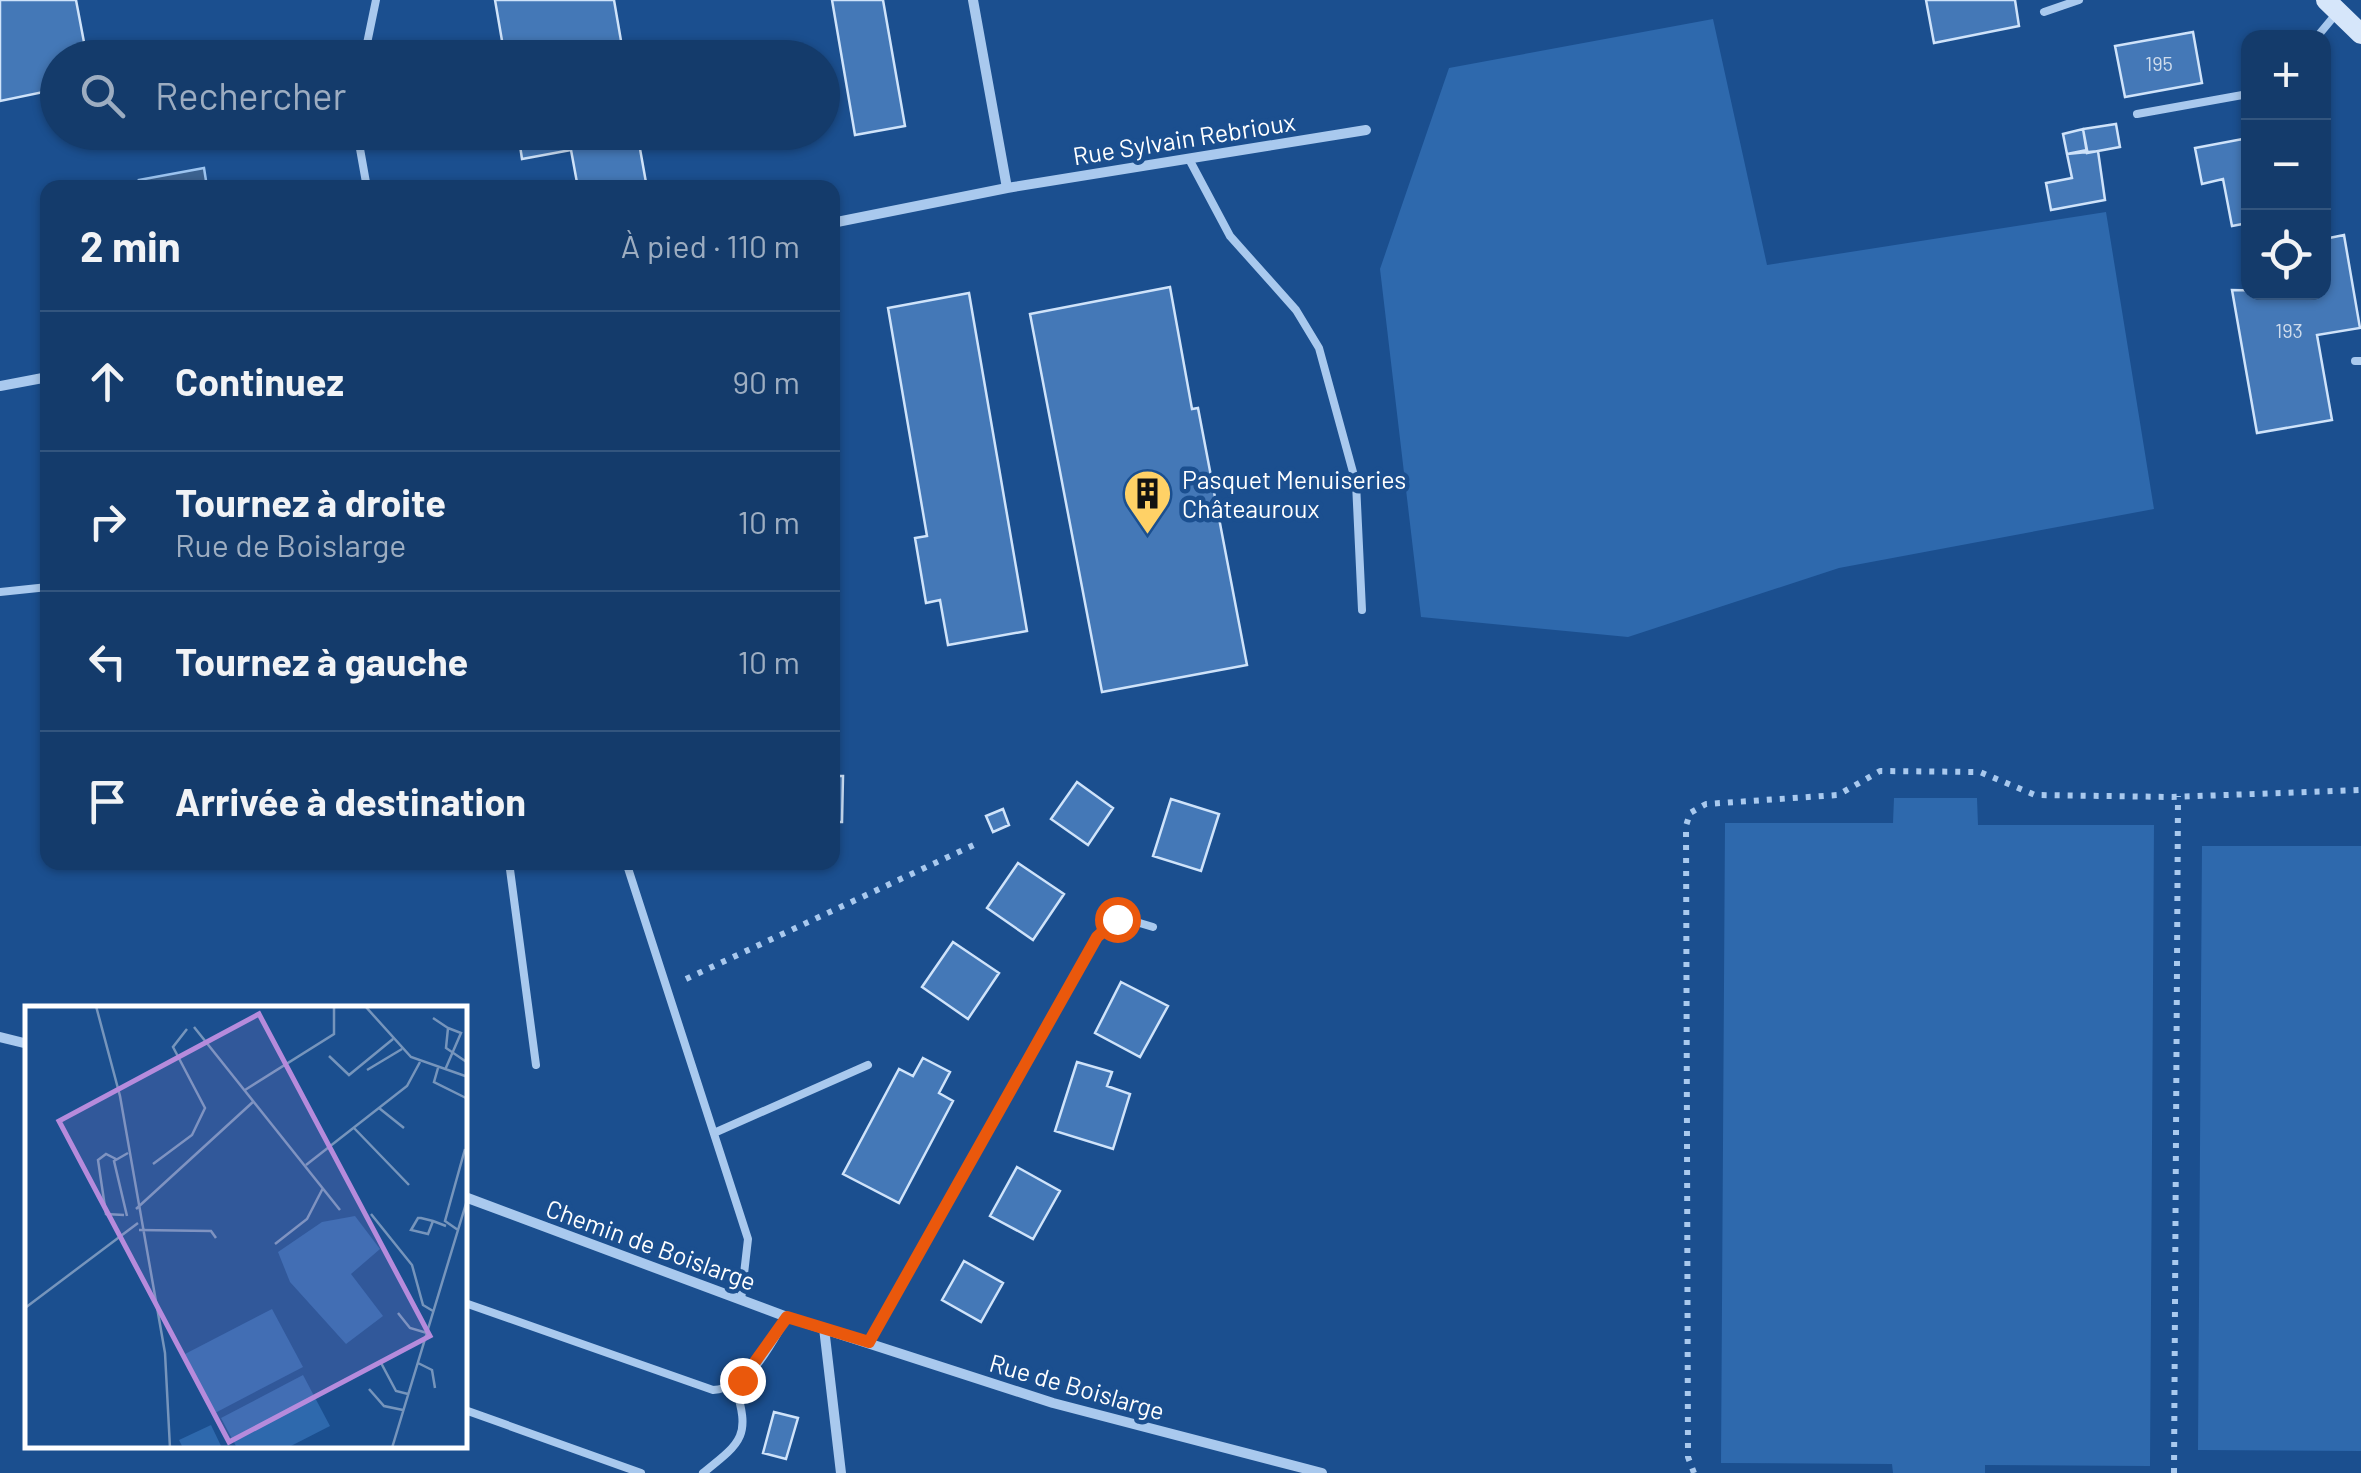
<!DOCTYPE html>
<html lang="fr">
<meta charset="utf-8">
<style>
:root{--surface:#143b6b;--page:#214673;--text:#f1f3f6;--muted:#9dadc1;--line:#33557e}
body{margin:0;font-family:Barlow,sans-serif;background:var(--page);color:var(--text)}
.controls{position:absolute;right:30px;top:30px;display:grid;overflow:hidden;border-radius:20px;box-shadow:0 2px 8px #0004}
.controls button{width:90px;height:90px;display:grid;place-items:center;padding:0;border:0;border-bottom:2px solid var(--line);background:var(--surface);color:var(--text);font:50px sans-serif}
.stop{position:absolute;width:30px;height:30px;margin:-22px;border:8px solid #ea580c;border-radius:50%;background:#fff}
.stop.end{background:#ea580c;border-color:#fff;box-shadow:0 2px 10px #0008}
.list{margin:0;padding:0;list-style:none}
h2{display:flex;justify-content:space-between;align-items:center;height:130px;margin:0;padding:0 40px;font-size:42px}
h2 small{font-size:32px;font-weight:400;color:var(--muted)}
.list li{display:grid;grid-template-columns:65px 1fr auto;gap:30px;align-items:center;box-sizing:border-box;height:140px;padding:0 40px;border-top:2px solid var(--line)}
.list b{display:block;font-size:38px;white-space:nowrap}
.list p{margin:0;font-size:32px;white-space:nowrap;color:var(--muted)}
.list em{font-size:32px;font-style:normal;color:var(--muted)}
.icon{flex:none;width:55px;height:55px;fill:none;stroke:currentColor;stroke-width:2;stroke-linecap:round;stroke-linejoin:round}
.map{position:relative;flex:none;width:2361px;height:1473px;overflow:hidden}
.search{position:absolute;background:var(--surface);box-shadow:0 2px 8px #0004;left:40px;top:40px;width:800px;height:110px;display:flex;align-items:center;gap:25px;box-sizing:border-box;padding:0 35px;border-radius:55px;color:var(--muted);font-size:38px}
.panel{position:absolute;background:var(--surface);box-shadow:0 2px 8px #0004;left:40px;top:180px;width:800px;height:690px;border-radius:20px}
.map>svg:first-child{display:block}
.green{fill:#2e69ad}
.water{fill:#3c6290;stroke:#9cc4f0;stroke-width:2.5}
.building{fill:#4478b7;stroke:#cfe3fa;stroke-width:2.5}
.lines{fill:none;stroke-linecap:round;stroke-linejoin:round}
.path{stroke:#a9c9ee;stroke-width:6;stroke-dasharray:5 8;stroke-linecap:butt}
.lane{stroke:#a9c9ee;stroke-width:8}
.street{stroke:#a9c9ee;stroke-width:10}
.secondary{stroke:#d6e6fa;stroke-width:20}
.route{stroke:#ea580c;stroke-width:12}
.labels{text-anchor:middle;stroke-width:9;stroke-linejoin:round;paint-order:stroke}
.number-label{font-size:20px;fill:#d0dded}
.street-label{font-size:25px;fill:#fff;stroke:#1b4f8f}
.poi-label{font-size:25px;fill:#fff;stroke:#1b4f8f;text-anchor:start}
.inset-road{fill:none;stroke:#7695bc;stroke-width:2.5}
.view{fill:#b68bdc;fill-opacity:0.15;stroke:#b68bdc;stroke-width:5}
.inset-edge{fill:none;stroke:#fff;stroke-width:5}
</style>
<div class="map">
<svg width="2361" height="1473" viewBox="0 0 2361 1473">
<rect width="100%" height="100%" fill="#1b4f8f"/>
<!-- green -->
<path class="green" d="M1713,19L1767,265L2106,212L2154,509L1839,568L1628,637L1421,617L1380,269L1449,68Z
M1894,798H1977L1978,825H2154L2150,1466L1985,1465V1473H1893L1892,1464L1721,1463L1725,823H1893Z
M2202,846H2361V1451L2198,1450Z"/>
<!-- water -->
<path class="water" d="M204,168L207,187H141L139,180Z"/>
<!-- building -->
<path class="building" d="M0,0H76L87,58H58V89L0,101Z
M495,0H614L624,58H505Z
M832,0H883L905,126L855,135Z
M1926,0H2015L2019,26L1934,43Z
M2193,32L2202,83L2125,97L2115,46Z
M2116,124L2120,147L2087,153L2083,129Z
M2083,129L2087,150L2067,154L2063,134Z
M518,132H637L647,188H578L571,150L522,159Z
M2248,138V223L2232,226L2223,179L2202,184L2195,148Z
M2098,151L2105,200L2051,210L2046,183L2072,178L2067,154Z
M2344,235L2360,328L2317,335L2332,420L2257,433L2232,290L2324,292V239Z
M1170,287L1192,409L1198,408L1247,665L1102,692L1030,314Z
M969,293L1027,631L948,645L940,600L926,603L915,538L927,536L888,308Z
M832,776H843L842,822H832Z
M1077,782L1113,808L1088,845L1051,819Z
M1171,799L1219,814L1201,871L1153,856Z
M1003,809L1009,825L993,832L986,816Z
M1018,863L1064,894L1033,940L987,908Z
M953,942L999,973L968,1019L922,987Z
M1121,982L1168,1006L1140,1057L1095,1033Z
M923,1058L950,1072L939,1093L953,1101L899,1203L843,1174L899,1069L913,1076Z
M1077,1062L1112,1072L1107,1086L1130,1094L1113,1149L1055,1131Z
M1017,1167L1060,1191L1033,1239L990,1216Z
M964,1261L1003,1283L981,1322L942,1300Z
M774,1412L798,1418L786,1459L763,1453Z"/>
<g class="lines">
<!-- path -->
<path class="path" d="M686,979L978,843
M1694,1473L1688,1457L1686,826L1690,813L1706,804L1838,795L1880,771L1980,772L2035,795L2172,797L2361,790
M2174,1473L2178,796"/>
<!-- lane -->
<path class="lane" d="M2044,12L2079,0
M2316,38L2336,14
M364,58L376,0
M2137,114L2248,94
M357,132L367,188
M1189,159L1230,236L1296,310L1319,348L1356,483L1362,610
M2355,361H2361
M0,592L48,587
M509,862L536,1065
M626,862L748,1239L741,1300
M714,1133L868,1065
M465,1303L713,1390C752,1387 769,1347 787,1317
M869,1342L1097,937L1123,918L1153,927
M465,1410L641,1473
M703,1473C742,1442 751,1436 735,1386"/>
<!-- street -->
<path class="street" d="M973,0L1007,188
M832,223L1007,188L1366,130
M0,386L48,377
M0,1037L28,1044
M465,1197L787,1317L1053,1403L1322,1473
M824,1328L841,1473"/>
<!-- secondary -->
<path class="secondary" d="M2326,0L2361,34"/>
</g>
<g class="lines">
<!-- route -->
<path class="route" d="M742,1380L787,1317L869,1342L1097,937L1117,919"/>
</g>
<!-- icons -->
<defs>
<symbol id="building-pin" viewBox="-11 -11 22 30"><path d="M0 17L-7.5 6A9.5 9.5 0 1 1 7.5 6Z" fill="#ffd166" stroke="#1b4f8f"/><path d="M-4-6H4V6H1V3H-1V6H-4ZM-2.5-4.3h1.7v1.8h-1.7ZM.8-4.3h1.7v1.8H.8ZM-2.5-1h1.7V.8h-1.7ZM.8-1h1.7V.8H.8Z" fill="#111"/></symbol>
</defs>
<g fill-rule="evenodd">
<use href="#building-pin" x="1120" y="466" width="55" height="75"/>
</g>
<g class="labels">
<!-- number labels -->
<g class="number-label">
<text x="2159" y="71">195</text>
<text x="2289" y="338">193</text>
</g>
<!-- street labels -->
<g class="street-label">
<text transform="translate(1184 139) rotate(-9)" y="9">Rue Sylvain Rebrioux</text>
<text transform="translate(651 1245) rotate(20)" y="9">Chemin de Boislarge</text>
<text transform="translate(1077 1387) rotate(16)" y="9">Rue de Boislarge</text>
</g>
<!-- poi labels -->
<g class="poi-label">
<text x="1182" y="489">Pasquet Menuiseries<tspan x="1182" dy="29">Châteauroux</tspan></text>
</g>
</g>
<!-- overview -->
<g transform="translate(25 1006)">
<rect width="442" height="442" fill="#1b4f8f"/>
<path d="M330,210L355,243L326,268L358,310L321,338L265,276L253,246L297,216ZM247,303L278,361L190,407L160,348ZM278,369L305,420L262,442H212L196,412ZM186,419L197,442H158L154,434Z" fill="#2e69ad"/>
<path class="inset-road" d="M71,0L95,90L140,347L145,442M340,0L386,51L443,71M408,12L423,22L421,42L443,57M169,21L315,204M304,50L324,69L368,33M413,62L409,76L443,93M342,64L377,43M420,64L436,27L423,22M220,84L309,28V0M354,102L379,122M329,122L384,179M91,153L81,148L73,154L81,208L99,209M128,158L167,129L180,102L148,41L162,23M281,159L382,80L395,56M111,203L229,95M346,208L387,259L398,299L408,305M102,210L89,155L103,147M408,215L403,228L386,224L393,212H396L408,215L421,220M114,224L186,225L191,232M433,224L420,215L440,143M250,238L282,213L298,182M0,302L113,217M373,307L385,322L402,327M355,355L371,385L383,388M393,357L407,364L410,382M344,383L359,400L378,404M367,442L443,191"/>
<path class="view" d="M234,8L405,330L204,436L34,115Z"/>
<rect width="442" height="442" class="inset-edge"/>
</g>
</svg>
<div class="controls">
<button>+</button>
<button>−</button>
<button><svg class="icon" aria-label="locate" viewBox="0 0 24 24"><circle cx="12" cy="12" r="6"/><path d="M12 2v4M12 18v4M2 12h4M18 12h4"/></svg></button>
</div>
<div class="stop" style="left:1117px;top:919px"></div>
<div class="stop end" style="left:742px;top:1380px"></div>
<div class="search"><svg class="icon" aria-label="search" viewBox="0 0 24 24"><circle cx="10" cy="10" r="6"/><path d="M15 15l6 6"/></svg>Rechercher</div>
<section class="panel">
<h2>2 min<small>À pied · 110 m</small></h2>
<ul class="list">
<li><svg class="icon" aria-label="ahead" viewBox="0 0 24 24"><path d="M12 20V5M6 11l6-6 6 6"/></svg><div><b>Continuez</b></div><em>90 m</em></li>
<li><svg class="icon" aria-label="right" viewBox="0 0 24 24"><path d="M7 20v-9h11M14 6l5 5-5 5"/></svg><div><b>Tournez à droite</b><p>Rue de Boislarge</p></div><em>10 m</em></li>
<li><svg class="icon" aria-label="left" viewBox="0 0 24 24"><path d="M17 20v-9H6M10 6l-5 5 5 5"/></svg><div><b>Tournez à gauche</b></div><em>10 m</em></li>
<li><svg class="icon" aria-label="arrive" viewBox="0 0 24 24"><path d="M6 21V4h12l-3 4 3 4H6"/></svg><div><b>Arrivée à destination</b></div></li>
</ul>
</section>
</div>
